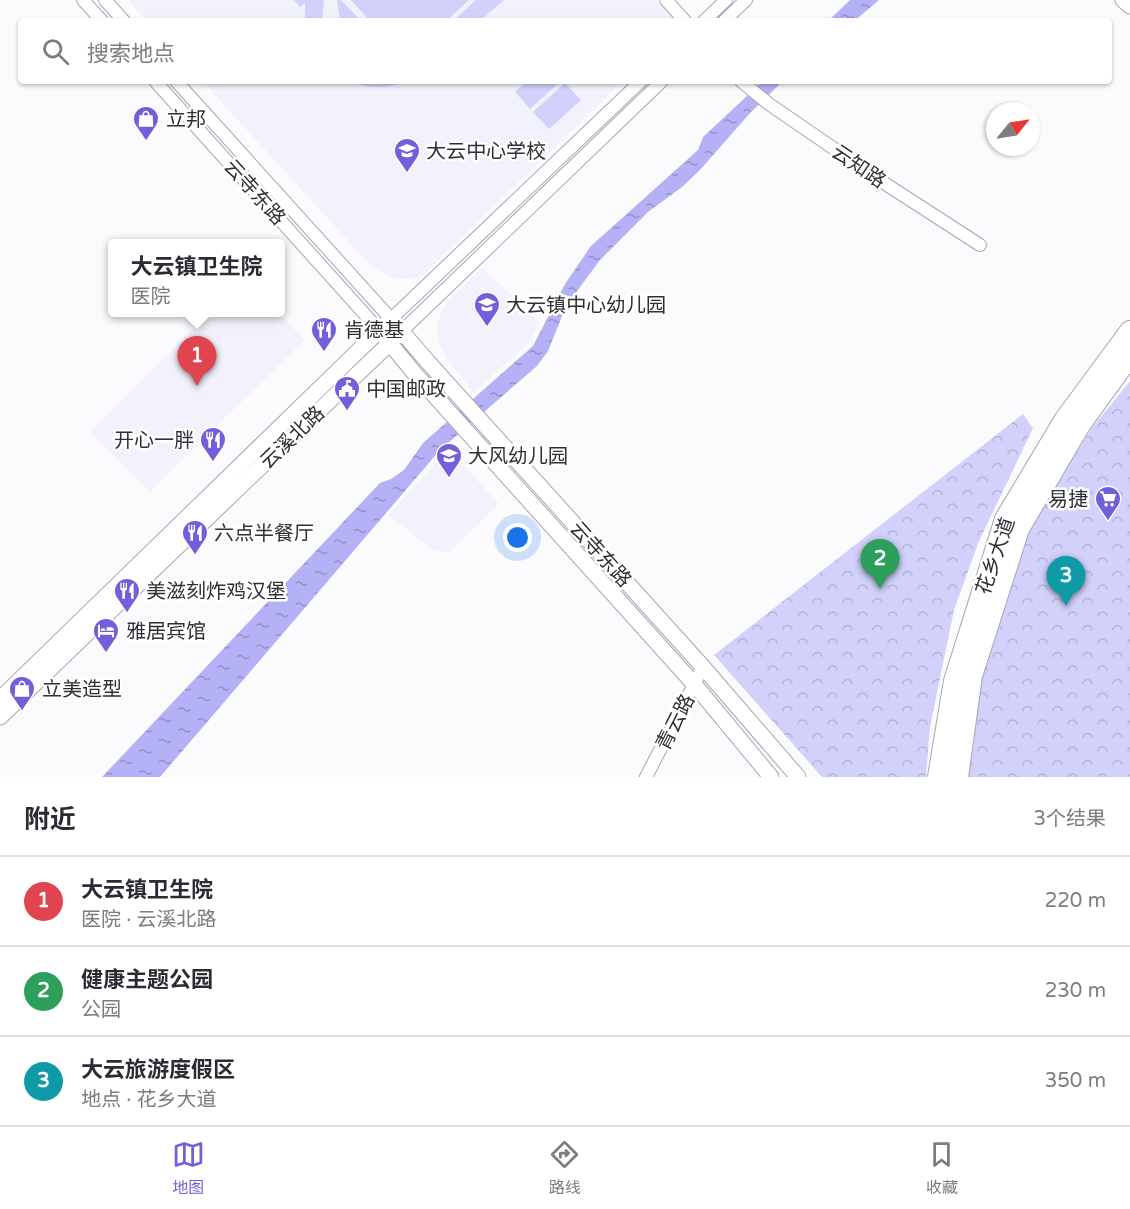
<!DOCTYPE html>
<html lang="zh">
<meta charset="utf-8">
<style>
:root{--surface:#fff;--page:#f7f7f7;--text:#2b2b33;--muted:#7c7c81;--line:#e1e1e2;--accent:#7260db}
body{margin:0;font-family:"Varela Round","Noto Sans SC",sans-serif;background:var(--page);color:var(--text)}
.compass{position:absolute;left:986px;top:102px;width:54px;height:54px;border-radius:50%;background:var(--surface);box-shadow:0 2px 4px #0004;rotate:60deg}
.you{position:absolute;left:518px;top:538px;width:21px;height:21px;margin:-15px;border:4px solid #fff;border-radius:50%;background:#1a73e8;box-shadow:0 0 0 9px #1a73e833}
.badge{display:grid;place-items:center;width:39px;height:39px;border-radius:50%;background:var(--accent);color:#fff;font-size:20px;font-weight:700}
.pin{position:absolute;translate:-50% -50px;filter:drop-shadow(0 2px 3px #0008)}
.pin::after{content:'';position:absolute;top:32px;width:21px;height:18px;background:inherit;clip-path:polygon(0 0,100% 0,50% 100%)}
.popup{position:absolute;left:108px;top:239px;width:177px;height:78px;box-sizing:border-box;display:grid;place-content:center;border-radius:6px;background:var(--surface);filter:drop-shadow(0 2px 4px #0005);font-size:20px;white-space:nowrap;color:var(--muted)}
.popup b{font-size:22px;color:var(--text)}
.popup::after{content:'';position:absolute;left:50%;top:100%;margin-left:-12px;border:12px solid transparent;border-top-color:var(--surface)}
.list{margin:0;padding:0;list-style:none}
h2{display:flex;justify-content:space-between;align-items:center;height:78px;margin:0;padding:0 24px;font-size:26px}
h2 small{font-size:20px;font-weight:400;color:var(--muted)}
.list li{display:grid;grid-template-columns:39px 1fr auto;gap:18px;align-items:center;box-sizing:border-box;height:90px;padding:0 24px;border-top:2px solid var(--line)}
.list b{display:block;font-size:22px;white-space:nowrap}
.list p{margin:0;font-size:20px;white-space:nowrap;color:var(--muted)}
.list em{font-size:20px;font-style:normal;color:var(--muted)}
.icon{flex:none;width:33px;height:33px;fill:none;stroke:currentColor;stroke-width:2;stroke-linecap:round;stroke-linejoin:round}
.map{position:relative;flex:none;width:1130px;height:777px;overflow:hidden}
.search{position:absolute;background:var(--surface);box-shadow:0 2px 4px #0004;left:18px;right:18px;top:18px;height:66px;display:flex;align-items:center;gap:15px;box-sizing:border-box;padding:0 21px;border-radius:6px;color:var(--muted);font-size:22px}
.sheet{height:348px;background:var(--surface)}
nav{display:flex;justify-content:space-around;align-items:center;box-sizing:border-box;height:84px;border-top:2px solid var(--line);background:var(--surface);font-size:16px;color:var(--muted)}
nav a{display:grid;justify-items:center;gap:3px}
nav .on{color:var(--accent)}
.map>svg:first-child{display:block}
.built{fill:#f2f2fd}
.park{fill:url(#park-crowns)}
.pitch{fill:#d1d1fb}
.water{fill:url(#water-ripples)}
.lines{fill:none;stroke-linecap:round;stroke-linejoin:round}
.minor-casing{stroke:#a5a5b6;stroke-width:14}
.tertiary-casing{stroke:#a5a5b6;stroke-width:17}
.primary-casing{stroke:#a5a5b6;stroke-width:22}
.minor{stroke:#fff;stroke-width:12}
.tertiary{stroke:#fff;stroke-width:15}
.primary{stroke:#fff;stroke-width:20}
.labels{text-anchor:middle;stroke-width:5;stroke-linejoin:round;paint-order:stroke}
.poi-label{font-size:20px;fill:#2f2f36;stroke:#fff;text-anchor:start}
.street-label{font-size:20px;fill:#2f2f36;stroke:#fff}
</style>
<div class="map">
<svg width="1130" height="777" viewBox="0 0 1130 777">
<defs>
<pattern id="park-crowns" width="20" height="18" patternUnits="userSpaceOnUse" patternTransform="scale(1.5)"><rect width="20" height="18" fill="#d1d1fb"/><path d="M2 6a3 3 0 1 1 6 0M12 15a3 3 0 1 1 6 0" fill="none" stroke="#b4b4d8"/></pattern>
<pattern id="water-ripples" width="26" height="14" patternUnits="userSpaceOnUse" patternTransform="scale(1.5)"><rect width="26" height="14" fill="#b4b1f6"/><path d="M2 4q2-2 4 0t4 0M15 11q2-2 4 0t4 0" fill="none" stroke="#9390c8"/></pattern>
</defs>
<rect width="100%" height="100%" fill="#fbfbfe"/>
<!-- built -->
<path class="built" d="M128,0H657L676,21H147Z
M202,81H623L420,278L396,279L373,268Z
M482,268L540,322L529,342L474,393L446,358L439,343L437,333L438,320L448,301Z
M209,313H278L305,340L150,491L90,432Z
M449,449L499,504L448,553L432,549L388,515Z"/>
<!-- park -->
<path class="park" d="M1130,381V777H963L977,678L1011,576L1031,525L1091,429Z
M1023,414L1033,428L979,541L954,610L930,727L926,777H822L714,655Z"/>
<!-- pitch -->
<path class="pitch" d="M294,0H324L322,21H305V3L300,7Z
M337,0H341L358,18L356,20L340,21Z
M351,0H469L446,21H370Z
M476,0H504L480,21H453Z
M350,81H407C389,89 368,89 350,81Z
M527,81H561L530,109L515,92Z
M565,83L581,100L549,129L533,112Z"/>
<!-- water -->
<path class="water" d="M850,0H879L854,21H828Z
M763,81H783L751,112L699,171L682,187L648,212L600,260L566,306L548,351L537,366L440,450L160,777H102L380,483L391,479L404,470L423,443L533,346L565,284L591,246L698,150L703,137Z"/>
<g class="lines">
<defs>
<path id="minor" d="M83,0L102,21
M105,0L124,21
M666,0L685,21
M704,21L726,0
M724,21L746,0
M155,81L379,330
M176,81L391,319L641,81
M741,81L769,104L881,181L980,245
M402,331L662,81
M646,777L703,667"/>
<path id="tertiary" d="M1123,0L1130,6
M379,330L415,374L694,684L771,777
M0,699L391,319L428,362L703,667L798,777
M0,717L396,337"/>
<path id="primary" d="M938,777L954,681L1005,519L1065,419L1130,331
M958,777L972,676L1019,529L1080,425L1130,356"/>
</defs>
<!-- minor casing -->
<use href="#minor" class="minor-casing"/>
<!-- tertiary casing -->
<use href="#tertiary" class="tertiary-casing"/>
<!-- primary casing -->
<use href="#primary" class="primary-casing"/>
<!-- minor -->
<use href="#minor" class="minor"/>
<!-- tertiary -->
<use href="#tertiary" class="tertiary"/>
<!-- primary -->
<use href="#primary" class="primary"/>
</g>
<!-- icons -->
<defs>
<symbol id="shop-pin" viewBox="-11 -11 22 30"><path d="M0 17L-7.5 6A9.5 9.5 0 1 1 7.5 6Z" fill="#7260db" stroke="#fff"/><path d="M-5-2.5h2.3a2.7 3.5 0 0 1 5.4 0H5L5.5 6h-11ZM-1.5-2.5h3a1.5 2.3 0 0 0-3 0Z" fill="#fff"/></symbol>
<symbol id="school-pin" viewBox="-11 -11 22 30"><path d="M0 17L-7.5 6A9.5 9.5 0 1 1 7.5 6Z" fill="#7260db" stroke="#fff"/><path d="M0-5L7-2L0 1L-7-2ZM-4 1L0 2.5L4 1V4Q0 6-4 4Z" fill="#fff"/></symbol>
<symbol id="restaurant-pin" viewBox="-11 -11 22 30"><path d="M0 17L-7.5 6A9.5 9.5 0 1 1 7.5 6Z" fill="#7260db" stroke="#fff"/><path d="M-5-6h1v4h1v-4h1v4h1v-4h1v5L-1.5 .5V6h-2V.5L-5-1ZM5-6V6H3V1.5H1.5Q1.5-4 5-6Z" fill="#fff"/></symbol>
<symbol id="civic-pin" viewBox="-11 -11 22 30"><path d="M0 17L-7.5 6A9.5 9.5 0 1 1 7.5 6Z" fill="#7260db" stroke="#fff"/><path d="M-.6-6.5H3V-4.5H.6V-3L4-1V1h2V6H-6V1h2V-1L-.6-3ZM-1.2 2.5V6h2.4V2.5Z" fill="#fff"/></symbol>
<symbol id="supermarket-pin" viewBox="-11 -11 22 30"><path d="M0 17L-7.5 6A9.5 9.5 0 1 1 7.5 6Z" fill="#7260db" stroke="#fff"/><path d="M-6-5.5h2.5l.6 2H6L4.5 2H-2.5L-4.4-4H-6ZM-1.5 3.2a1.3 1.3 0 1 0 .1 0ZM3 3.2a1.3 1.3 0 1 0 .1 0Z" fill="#fff"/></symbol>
<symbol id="hotel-pin" viewBox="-11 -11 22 30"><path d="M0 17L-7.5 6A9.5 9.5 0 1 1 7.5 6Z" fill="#7260db" stroke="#fff"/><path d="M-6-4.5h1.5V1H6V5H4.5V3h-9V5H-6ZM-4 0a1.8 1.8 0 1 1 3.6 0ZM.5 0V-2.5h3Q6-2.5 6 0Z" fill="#fff"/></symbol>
</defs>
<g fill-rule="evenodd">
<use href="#shop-pin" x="131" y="104" width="30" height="40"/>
<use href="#school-pin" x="392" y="136" width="30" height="40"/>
<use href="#school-pin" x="472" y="290" width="30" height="40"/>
<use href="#restaurant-pin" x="309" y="315" width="30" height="40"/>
<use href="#civic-pin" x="332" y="374" width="30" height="40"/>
<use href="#restaurant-pin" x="198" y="425" width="30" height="40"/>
<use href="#school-pin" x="434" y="441" width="30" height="40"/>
<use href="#supermarket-pin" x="1093" y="484" width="30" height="40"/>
<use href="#restaurant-pin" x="180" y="518" width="30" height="40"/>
<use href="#restaurant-pin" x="112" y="576" width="30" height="40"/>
<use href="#hotel-pin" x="91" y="616" width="30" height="40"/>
<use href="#shop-pin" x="7" y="674" width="30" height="40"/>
</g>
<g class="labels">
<!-- poi labels -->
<g class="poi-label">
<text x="166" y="126">立邦</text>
<text x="426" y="158">大云中心学校</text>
<text x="506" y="312">大云镇中心幼儿园</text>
<text x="344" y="337">肯德基</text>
<text x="366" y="396">中国邮政</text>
<text x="194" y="447" text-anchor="end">开心一胖</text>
<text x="468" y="463">大风幼儿园</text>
<text x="1088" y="506" text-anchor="end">易捷</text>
<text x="214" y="540">六点半餐厅</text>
<text x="146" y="598">美滋刻炸鸡汉堡</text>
<text x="126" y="638">雅居宾馆</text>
<text x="42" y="696">立美造型</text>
</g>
<!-- street labels -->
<g class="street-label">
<text transform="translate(859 166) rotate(34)" y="7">云知路</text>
<text transform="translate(255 192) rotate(48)" y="7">云寺东路</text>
<text transform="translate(292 437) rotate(-44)" y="7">云溪北路</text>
<text transform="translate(601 554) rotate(48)" y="7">云寺东路</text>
<text transform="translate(995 556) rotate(-71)" y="7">花乡大道</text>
<text transform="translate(675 722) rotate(-63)" y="7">青云路</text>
</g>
</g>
</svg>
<svg class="compass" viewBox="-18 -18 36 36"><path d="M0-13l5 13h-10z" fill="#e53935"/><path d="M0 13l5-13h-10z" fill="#7c7c81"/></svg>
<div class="you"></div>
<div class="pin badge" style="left:197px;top:386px;background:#e0444e">1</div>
<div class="popup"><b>大云镇卫生院</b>医院</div>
<div class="pin badge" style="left:880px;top:589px;background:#2e9e5b">2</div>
<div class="pin badge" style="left:1066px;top:606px;background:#0f9aa8">3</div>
<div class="search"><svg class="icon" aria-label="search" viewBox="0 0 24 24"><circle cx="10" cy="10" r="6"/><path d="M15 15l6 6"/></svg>搜索地点</div>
</div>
<section class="sheet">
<h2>附近<small>3个结果</small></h2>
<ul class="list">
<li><span class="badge" style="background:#e0444e">1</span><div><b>大云镇卫生院</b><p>医院 · 云溪北路</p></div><em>220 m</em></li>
<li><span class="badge" style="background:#2e9e5b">2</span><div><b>健康主题公园</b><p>公园</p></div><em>230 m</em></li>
<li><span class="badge" style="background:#0f9aa8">3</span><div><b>大云旅游度假区</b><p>地点 · 花乡大道</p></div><em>350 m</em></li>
</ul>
</section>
<nav>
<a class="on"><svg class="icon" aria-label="map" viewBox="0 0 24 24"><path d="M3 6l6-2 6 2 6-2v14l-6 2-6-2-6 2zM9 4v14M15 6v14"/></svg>地图</a>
<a><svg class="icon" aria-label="directions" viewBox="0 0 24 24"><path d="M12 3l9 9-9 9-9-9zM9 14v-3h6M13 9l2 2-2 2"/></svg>路线</a>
<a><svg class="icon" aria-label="saved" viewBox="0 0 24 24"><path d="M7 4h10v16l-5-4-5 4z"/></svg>收藏</a>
</nav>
